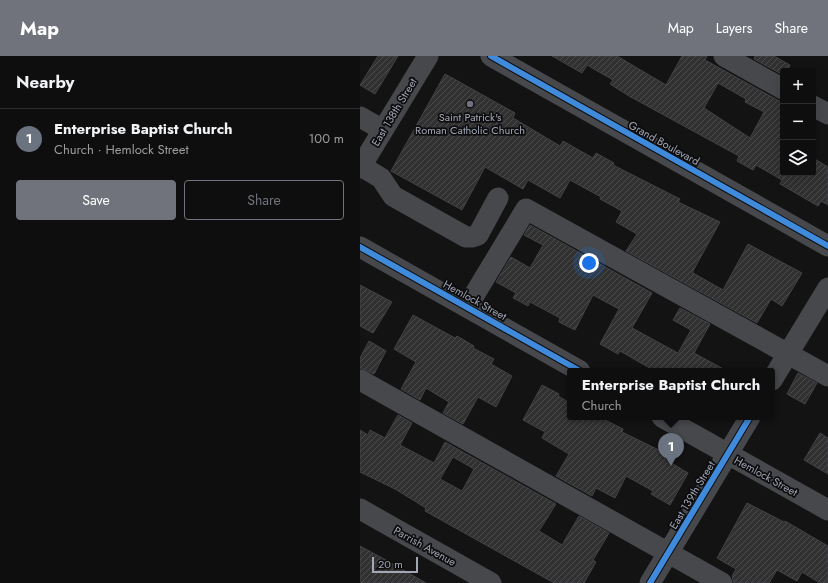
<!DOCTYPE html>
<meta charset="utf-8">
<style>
:root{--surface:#0e0e0e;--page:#1c1c1c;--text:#f1f3f6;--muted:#9b9c9e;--line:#2e2e2e;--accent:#70737c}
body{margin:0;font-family:Jost,sans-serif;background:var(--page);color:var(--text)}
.controls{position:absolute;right:12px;top:12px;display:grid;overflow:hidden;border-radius:4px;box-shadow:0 4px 16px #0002}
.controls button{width:36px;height:36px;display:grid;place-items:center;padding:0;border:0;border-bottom:1px solid var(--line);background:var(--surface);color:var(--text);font:20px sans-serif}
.scale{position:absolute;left:12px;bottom:10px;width:46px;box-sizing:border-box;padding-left:4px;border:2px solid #a2a7b5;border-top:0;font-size:11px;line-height:14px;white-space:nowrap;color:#a2a7b5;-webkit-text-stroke:3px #0d0d0f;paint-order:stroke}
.you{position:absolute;left:229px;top:207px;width:14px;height:14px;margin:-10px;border:3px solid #fff;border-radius:50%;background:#1a73e8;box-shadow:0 0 0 6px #1a73e833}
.badge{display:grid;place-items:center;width:26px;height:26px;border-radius:50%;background:var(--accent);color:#fff;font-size:13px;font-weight:700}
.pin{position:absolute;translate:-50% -33px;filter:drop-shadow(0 1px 2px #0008)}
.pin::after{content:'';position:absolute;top:21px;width:14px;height:12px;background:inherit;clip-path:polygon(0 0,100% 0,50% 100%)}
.popup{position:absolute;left:207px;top:312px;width:208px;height:52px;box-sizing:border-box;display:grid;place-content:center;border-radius:4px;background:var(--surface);filter:drop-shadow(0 1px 3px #0005);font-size:13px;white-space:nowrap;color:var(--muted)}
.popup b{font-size:15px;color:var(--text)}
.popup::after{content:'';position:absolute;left:50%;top:100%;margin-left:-8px;border:8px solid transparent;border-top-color:var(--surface)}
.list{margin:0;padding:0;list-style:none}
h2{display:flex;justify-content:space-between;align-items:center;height:52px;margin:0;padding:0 16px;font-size:17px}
h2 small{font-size:13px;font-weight:400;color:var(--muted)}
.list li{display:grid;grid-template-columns:26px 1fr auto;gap:12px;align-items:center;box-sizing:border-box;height:60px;padding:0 16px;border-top:1px solid var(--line)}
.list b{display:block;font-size:15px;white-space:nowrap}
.list p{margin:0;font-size:13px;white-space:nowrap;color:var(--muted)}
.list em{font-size:13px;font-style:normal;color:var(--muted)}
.actions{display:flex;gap:8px;padding:12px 16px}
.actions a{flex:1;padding:9px 0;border:1px solid var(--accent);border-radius:4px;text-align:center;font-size:14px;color:var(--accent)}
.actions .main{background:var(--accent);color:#fff}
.icon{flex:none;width:22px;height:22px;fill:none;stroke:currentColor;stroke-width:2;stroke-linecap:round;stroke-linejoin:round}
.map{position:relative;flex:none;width:468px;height:527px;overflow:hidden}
header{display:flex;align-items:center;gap:24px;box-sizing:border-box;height:56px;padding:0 20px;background:var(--accent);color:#fff}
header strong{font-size:19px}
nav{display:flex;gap:22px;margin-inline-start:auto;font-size:14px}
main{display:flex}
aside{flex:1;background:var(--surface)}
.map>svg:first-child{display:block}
.building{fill:url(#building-hatch);stroke:#414247;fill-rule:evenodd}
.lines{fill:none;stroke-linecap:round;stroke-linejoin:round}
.minor{stroke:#46484c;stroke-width:21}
.cycleway-casing{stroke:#0d0d0f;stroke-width:8}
.cycleway{stroke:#408adc;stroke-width:6}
.poi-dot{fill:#70737c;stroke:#0d0d0f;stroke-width:1.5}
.labels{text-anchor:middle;stroke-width:3.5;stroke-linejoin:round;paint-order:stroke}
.street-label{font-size:11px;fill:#a2a7b5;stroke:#0d0d0f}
.poi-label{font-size:11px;fill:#a2a7b5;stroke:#0d0d0f}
</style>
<header>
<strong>Map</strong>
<nav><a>Map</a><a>Layers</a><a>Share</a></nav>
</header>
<main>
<aside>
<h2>Nearby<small></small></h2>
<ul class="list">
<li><span class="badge" style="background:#6b7280">1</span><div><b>Enterprise Baptist Church</b><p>Church · Hemlock Street</p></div><em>100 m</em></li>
</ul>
<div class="actions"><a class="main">Save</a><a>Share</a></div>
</aside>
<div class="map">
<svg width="468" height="527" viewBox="0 0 468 527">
<defs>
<pattern id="building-hatch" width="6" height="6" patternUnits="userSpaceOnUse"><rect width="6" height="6" fill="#313132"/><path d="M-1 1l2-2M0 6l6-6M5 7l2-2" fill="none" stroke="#4c4c4d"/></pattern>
</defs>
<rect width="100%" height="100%" fill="#131313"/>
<!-- building -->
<path class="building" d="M18,0H38L15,38L0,29Z
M192,0H257L306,29L322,0H347L345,4L423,47V122L426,117H453V102L468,111V149L461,145L458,150L420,128L422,124L396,109L393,114L377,105L379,100L269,40L250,28L253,24L227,9L222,17ZM358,27L386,43L385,46L404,56L390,82L344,52Z
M395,0H414L430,9L427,15H423V19L394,3Z
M85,18L155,57L153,62L200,90L203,85L233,102L236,97L254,107L253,109L320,143L318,146L360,166L333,215V217L363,234L388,188L442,217L422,250L411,243L397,267L266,195L277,178L256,166L262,155L240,143L241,141L210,124L200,142L168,124L163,133L125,111L102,154L31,115Z
M170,169L292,237L272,272L318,297L331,274L313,264L320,252L350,268L334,297L367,315H295L260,295L258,298L240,288L259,253L233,239L215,274L199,266L200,262L170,246L168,250L153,242L156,237L136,226L151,201L170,212L183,189L164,179Z
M0,229L32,246L13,277L0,270Z
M53,259L95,282L97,280L114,290L113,292L134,303L131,308L152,320L136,351L118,341L103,368L83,357L89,346L66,332L60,344L41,333L56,306L34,293Z
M9,285L26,295L14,318L0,312V302Z
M438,317L457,327L445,348L427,338Z
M182,329L199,338L198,340L210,347V361H239L263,373L262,376L311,400L308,405L328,417L310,449L291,438L293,435L266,420L255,442L236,432L232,440L196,420L209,398L182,382L185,376L163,364Z
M38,359L52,367L40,389L74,407L85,386L196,448L179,475L202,489L219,460L249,477L233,504L236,506L224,527H194L65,455L66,452L35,433L0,416V374L8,379L10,374L25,382ZM93,401L114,413L102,435L80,423Z
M460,377L468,382V418L444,404Z
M387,447L424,466L425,465L468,490V527H460L442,516L437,525L417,514L409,527H374L372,520L376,513L357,502Z
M0,490L24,503L66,527H0Z"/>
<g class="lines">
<!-- minor -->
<path class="minor" d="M131,0L468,190
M364,0L423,33
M453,50L468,58
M0,61L23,74
M1,110L21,122L33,140L106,181H112L118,179L138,142
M0,112L68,0
M0,191L220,315
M107,251L166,153L468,320
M0,324L362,527
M412,324L468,232
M302,361L468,454
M0,453L131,527
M290,527L390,361"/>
<defs>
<path id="cycleway" d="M131,0L468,190
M0,191L220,315
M290,527L390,361"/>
</defs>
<!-- cycleway casing -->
<use href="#cycleway" class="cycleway-casing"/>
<!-- cycleway -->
<use href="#cycleway" class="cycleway"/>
</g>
<!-- markers -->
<circle class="poi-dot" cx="110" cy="48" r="4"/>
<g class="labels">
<!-- street labels -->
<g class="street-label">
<text transform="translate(34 56) rotate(-59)" y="4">East 138th Street</text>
<text transform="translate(304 87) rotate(29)" y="4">Grand Boulevard</text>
<text transform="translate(115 244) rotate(29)" y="4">Hemlock Street</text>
<text transform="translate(406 420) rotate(29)" y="4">Hemlock Street</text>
<text transform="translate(332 439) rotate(-59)" y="4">East 139th Street</text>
<text transform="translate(65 490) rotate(29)" y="4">Parrish Avenue</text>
</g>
<!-- poi labels -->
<g class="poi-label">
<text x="110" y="65">Saint Patrick's<tspan x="110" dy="13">Roman Catholic Church</tspan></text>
</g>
</g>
</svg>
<div class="controls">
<button>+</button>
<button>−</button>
<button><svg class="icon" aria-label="layers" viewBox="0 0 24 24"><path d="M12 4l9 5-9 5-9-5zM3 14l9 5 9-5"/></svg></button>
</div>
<div class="scale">20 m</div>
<div class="you"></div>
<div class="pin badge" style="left:311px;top:410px;background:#6b7280">1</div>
<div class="popup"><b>Enterprise Baptist Church</b>Church</div>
</div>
</main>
